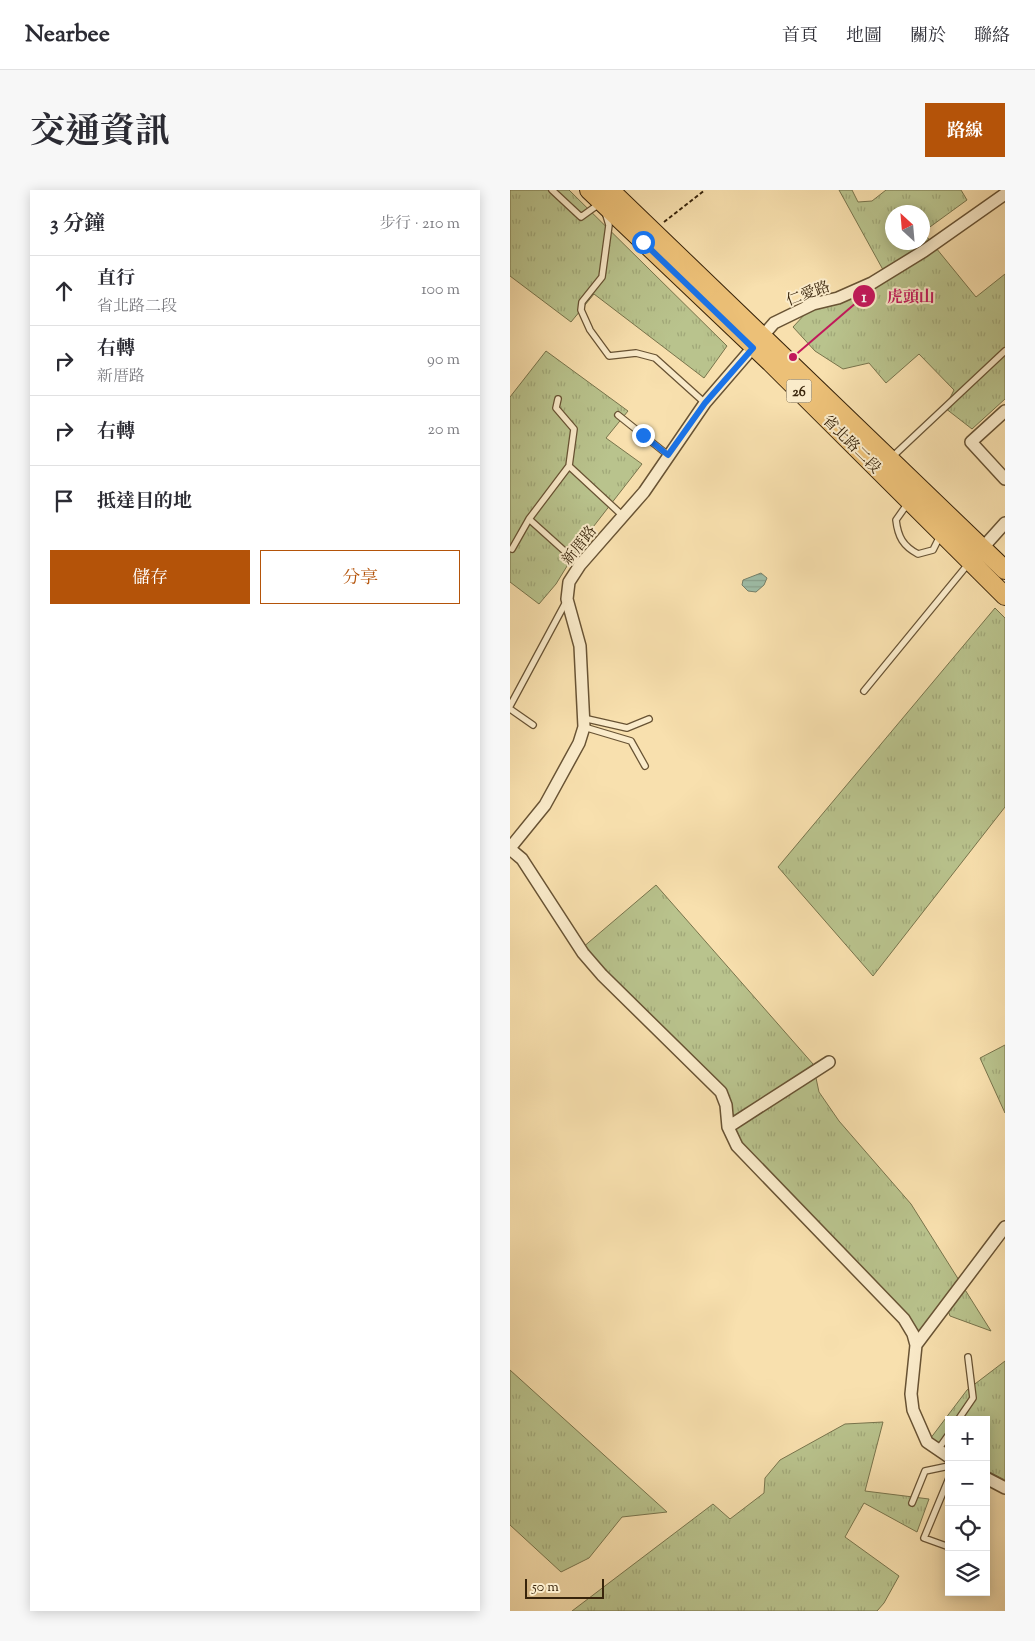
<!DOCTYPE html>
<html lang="zh-TW">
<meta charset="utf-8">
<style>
:root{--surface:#fff;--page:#f7f7f7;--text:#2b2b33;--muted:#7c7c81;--line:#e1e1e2;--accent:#b45309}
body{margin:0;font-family:"Sorts Mill Goudy","Noto Serif TC",serif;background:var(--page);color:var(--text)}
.controls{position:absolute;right:15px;bottom:15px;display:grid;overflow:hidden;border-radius:0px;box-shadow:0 2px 12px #0003}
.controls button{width:45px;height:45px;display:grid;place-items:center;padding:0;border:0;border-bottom:1px solid var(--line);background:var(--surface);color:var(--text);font:25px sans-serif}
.compass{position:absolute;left:375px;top:15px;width:45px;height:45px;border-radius:50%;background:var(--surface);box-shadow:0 2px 12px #0003;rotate:334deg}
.scale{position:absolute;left:15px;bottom:12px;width:79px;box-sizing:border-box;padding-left:5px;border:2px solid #38240b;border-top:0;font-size:14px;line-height:18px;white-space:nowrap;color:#38240b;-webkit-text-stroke:4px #faebca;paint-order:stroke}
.stop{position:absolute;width:15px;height:15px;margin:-11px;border:4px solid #1a73e8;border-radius:50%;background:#fff}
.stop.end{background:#1a73e8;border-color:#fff;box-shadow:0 1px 5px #0008}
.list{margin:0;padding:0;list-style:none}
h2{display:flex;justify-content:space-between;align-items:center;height:65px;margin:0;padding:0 20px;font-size:21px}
h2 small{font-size:16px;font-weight:400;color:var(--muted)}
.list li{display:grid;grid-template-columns:32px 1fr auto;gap:15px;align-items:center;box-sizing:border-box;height:70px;padding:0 20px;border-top:1px solid var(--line)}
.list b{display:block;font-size:19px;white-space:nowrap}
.list p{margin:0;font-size:16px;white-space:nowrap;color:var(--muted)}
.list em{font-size:16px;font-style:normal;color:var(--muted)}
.actions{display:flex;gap:10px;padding:15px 20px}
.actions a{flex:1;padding:11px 0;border:1px solid var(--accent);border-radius:0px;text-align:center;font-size:18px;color:var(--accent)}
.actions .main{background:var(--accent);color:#fff}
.icon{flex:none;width:28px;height:28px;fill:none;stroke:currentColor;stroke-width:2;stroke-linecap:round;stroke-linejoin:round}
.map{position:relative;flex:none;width:495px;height:1421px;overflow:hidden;border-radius:0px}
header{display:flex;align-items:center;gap:30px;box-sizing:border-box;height:70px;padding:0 25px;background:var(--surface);border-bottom:1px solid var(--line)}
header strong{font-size:24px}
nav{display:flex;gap:28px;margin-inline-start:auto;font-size:18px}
.intro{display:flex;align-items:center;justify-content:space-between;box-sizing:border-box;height:120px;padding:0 30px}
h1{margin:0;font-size:35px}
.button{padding:12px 22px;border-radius:0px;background:var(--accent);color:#fff;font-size:18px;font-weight:700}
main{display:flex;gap:30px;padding:0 30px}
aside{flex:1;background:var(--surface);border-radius:0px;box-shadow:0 2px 12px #0003}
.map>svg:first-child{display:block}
.grass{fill:url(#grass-tufts);stroke:#78744c}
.water{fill:url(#water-rules);stroke:#758069}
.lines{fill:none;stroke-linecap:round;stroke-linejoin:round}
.lane-casing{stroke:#685334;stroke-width:8}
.street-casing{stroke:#685334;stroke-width:14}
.primary-casing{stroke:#38240b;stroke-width:20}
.path{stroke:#38240b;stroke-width:2;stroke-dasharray:4 2.5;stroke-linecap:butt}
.lane{stroke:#faebca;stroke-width:5.5}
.street{stroke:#faebca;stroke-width:11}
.primary{stroke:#ecc077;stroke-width:18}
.route{stroke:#1a73e8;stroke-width:6}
.labels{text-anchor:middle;stroke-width:4;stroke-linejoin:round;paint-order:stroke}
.shield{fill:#faebca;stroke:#726044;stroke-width:1}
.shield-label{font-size:14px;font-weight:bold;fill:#38240b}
.street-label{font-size:15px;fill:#38240b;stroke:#faebca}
.leader{fill:none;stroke:#c2185b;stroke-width:2}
.callout-dot{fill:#c2185b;stroke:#faebca;stroke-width:2}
.mark-label{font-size:15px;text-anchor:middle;font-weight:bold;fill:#fff}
.callout-label{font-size:16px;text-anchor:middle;font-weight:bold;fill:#c2185b;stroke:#faebca;stroke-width:4;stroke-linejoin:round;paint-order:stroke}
</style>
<header>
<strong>Nearbee</strong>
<nav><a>首頁</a><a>地圖</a><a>關於</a><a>聯絡</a></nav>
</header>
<div class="intro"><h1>交通資訊</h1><a class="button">路線</a></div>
<main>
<aside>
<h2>3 分鐘<small>步行 · 210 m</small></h2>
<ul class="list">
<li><svg class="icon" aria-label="ahead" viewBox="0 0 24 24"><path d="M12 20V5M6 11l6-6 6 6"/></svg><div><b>直行</b><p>省北路二段</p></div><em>100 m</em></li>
<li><svg class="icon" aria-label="right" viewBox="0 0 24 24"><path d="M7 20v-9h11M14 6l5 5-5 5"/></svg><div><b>右轉</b><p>新厝路</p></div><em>90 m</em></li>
<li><svg class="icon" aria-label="right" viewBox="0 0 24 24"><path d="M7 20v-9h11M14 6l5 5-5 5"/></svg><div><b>右轉</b></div><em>20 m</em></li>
<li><svg class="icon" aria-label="arrive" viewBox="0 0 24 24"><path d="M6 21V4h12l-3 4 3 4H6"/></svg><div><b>抵達目的地</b></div></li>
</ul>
<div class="actions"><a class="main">儲存</a><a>分享</a></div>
</aside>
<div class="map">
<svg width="495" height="1421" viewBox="0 0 495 1421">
<defs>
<pattern id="grass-tufts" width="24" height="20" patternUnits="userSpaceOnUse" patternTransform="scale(1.25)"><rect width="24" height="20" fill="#b9c38d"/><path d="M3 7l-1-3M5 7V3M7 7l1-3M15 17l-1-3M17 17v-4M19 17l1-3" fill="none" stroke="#a0a778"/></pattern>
<pattern id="water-rules" width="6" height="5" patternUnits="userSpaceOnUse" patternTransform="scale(1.25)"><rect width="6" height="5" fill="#9ebda7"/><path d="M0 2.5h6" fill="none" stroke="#89a28e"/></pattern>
</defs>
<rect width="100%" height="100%" fill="#f8e0ae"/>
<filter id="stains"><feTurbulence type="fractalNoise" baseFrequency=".004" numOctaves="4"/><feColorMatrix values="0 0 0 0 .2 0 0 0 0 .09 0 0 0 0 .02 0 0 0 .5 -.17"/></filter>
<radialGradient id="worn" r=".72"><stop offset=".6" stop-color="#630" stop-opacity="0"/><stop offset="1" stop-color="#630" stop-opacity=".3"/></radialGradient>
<!-- grass -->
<path class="grass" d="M0,0H59L217,156L194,188L84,104L61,132L0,86Z
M329,0H342L348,12L362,11L376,0H451L457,10L413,42L412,22H382V52H412L413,42L466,107L495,84V209L462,239L435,218L444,200L409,164L376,193L359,173L333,179L305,161L283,137L296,123L377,87Z
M36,161L118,221L96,248L132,274L73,350L46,394L29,414L0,392V207Z
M485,418L495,428V617L363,786L268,677Z
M146,695L303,874L309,902L329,931L401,1014L481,1141L440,1126L435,1113L400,1156L401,1140L224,948L214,908L72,758Z
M495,855V923L470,868Z
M495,1171V1290L476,1280V1230H439V1261L420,1249L457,1200Z
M0,1180L157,1322L112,1327L79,1368L51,1382L0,1335Z
M373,1232L355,1301L419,1309L407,1342L354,1313L335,1347L389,1386L374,1413L367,1421H62L203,1314L220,1329L254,1303L255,1288L270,1270L335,1234Z"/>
<!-- water -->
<path class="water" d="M251,383L257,388L254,395L246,402L238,401L232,395L233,390Z"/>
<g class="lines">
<defs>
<path id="lane" d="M42,0L71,27L89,14
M95,22L99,35L92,87L72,112L71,120L80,140L99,166L126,163L145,168L195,213
M48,209L46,218L64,239L59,276
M108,225L158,265
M381,268L495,161
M398,313L386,330C388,347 393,356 408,364L423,360L431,344
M2,359L19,329
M70,375L19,329L59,276L113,326
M354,501L459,373
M0,516L57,410
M0,519L23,535
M73,528L117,538L139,529
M74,537L121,551L135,576
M448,1230L463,1208L458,1167
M427,1261L439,1244
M439,1288L414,1348L439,1357
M402,1313L415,1281L439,1276"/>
<path id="street" d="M495,221L461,252L495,289
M468,363L495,333
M0,658L35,615L69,553L74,537L70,456L57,409L59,392L70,375L134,302L195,213L264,133L303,114L328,108L362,93L414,61L495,4
M0,659L12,669L73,763L92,785L211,902L216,915L218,937L227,956L394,1129L403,1144L406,1155
M218,937L319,872
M439,1267L417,1252L403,1220L401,1204L406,1155L495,1037
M476,1288L495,1298"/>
<path id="primary" d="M79,0L261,173L495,406
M100,0L495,380"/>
</defs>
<!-- lane casing -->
<use href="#lane" class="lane-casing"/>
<!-- street casing -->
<use href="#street" class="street-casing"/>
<!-- primary casing -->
<use href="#primary" class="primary-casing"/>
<!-- path -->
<path class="path" d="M154,32L195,0"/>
<!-- lane -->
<use href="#lane" class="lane"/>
<!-- street -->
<use href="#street" class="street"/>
<!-- primary -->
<use href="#primary" class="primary"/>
</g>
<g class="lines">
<!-- route -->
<path class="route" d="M133,245L158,265L195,213L243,158L133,52"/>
</g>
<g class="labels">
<!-- shield labels -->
<rect class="shield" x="276.5" y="189.5" width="25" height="23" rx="4"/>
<g class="shield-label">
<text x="289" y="206">26</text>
</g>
<!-- street labels -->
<g class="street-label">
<text transform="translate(298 103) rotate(-20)" y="5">仁愛路</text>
<text transform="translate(342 254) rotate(45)" y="5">省北路二段</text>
<text transform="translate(69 355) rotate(-51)" y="5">新厝路</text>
</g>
</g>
<!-- callouts -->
<path class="leader" d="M283 167L354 106"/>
<g class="callout-dot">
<circle cx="283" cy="167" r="5"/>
<circle cx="354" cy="106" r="12"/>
</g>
<g class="mark-label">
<text x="354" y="112">1</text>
</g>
<g class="callout-label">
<text x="401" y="112">虎頭山</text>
</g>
<rect width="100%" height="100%" filter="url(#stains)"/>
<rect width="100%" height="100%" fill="url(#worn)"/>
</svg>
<div class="controls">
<button>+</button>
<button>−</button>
<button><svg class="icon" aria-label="locate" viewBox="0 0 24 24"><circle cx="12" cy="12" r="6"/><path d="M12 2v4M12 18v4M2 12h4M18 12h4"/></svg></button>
<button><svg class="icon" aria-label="layers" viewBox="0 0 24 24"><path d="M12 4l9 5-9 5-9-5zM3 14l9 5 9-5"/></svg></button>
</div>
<svg class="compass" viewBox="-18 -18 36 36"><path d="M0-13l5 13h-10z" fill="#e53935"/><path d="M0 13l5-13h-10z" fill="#7c7c81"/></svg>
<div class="scale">50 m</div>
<div class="stop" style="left:133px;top:52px"></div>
<div class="stop end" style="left:133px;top:245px"></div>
</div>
</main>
